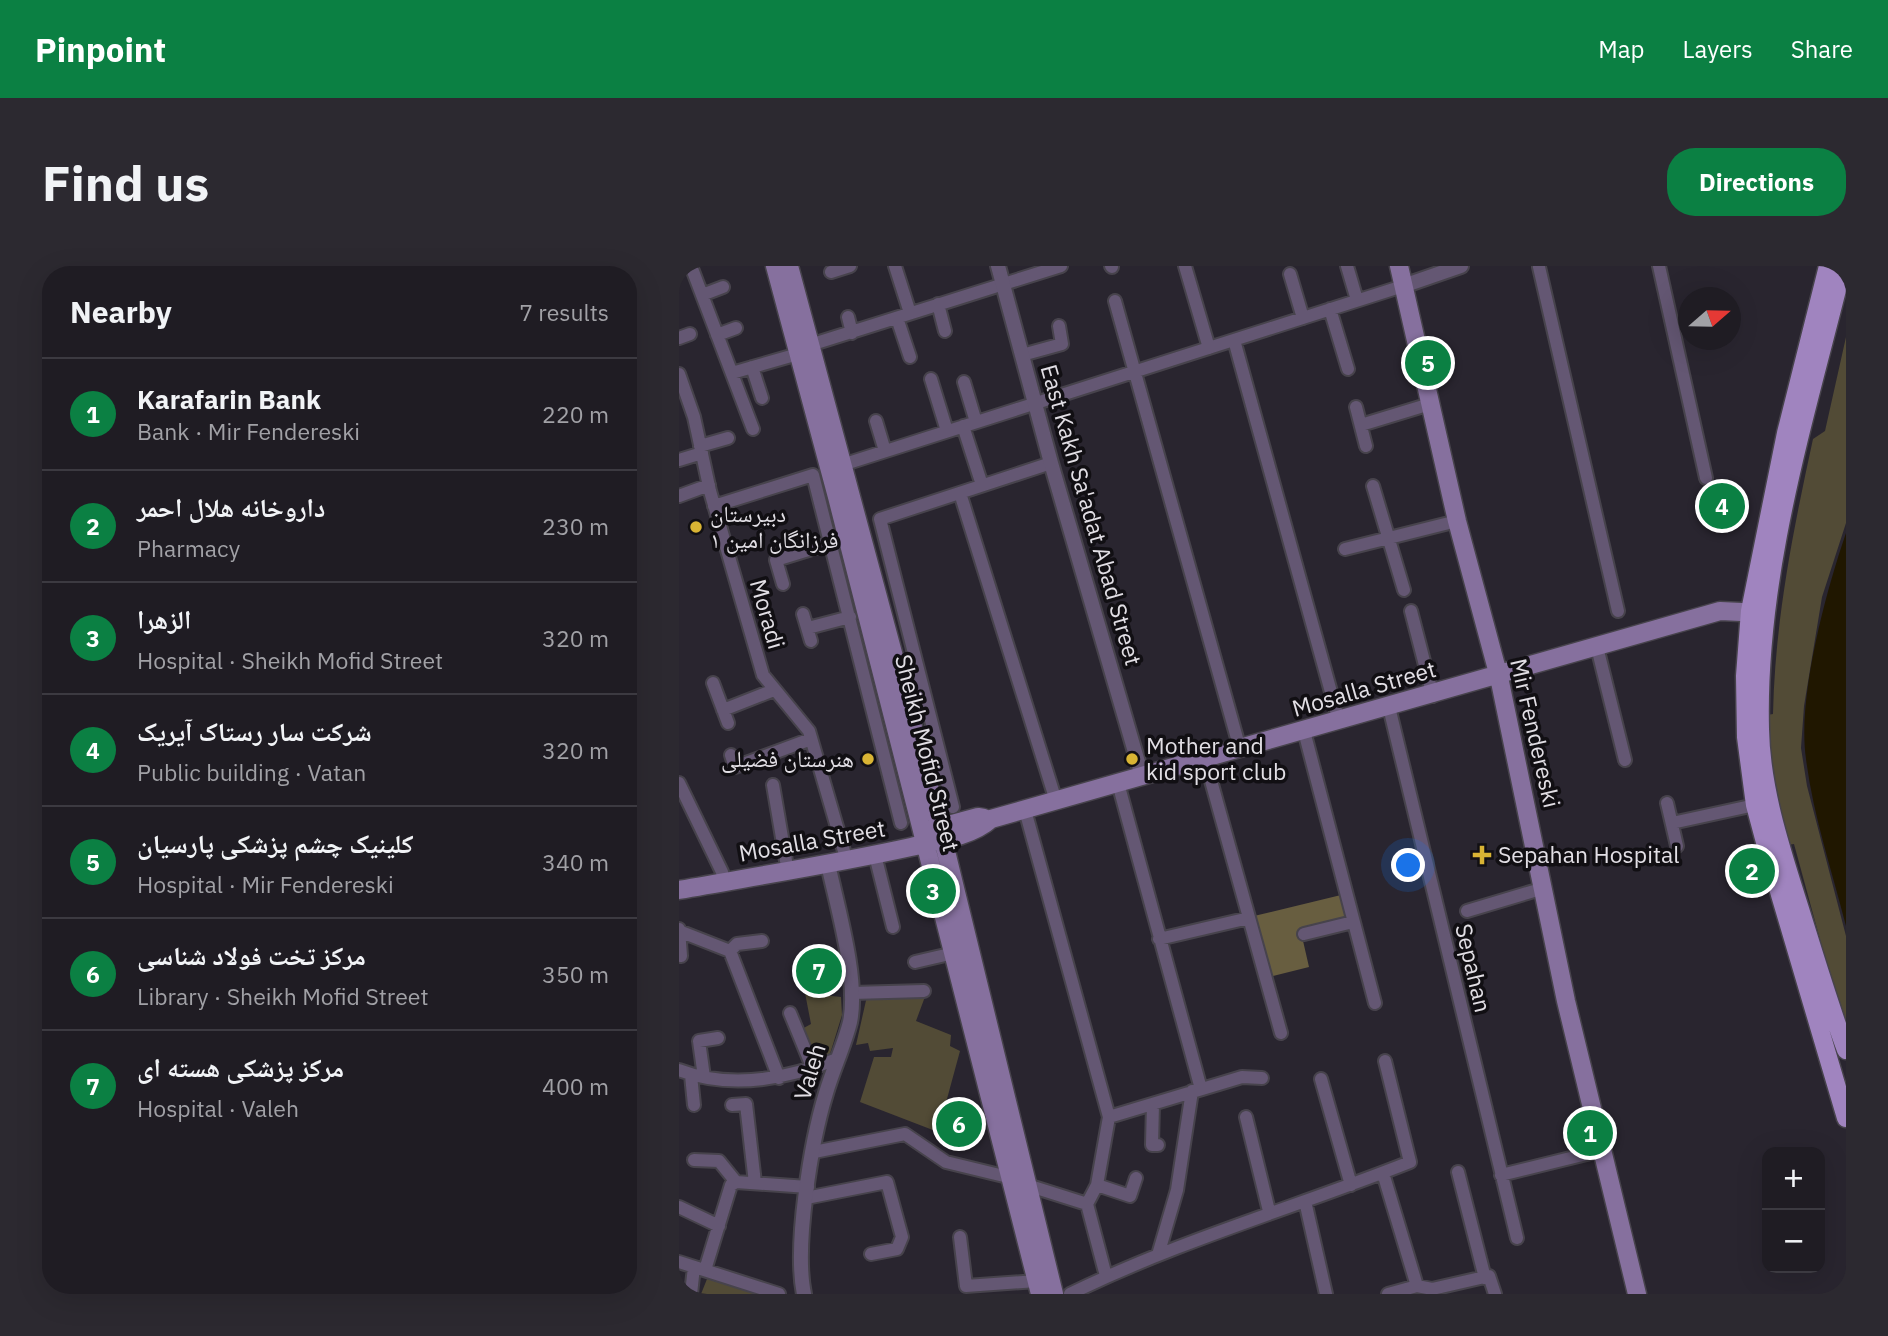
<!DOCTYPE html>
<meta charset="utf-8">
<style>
:root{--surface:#1f1c23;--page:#2c2930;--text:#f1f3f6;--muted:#a1a1a6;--line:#3c3a41;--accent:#0b8043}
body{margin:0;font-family:"IBM Plex Sans","Noto Naskh Arabic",sans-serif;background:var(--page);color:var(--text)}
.controls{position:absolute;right:21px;bottom:21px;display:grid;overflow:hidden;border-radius:14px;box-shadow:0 7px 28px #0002}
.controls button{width:63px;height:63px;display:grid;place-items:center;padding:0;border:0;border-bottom:2px solid var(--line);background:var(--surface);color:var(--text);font:35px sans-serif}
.compass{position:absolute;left:999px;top:21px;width:63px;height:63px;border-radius:50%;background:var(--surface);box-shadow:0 7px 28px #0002;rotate:70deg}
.you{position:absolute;left:730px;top:600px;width:24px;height:24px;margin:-18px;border:5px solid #fff;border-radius:50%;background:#1a73e8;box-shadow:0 0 0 10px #1a73e833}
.badge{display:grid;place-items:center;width:46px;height:46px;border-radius:50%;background:var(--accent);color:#fff;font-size:23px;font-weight:700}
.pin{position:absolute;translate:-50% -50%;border:4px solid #fff;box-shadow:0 2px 7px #0006}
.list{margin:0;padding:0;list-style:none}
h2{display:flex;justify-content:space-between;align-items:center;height:91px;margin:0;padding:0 28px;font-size:30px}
h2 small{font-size:23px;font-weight:400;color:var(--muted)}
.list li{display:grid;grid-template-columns:46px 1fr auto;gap:21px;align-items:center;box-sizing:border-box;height:112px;padding:0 28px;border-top:2px solid var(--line)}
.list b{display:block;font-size:26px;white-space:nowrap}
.list p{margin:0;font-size:23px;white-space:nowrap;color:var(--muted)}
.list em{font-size:23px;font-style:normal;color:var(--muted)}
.map{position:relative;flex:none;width:1167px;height:1028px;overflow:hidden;border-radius:28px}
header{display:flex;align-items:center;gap:42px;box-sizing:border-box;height:98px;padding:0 35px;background:var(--accent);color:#fff}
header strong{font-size:33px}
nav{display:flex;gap:38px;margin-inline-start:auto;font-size:24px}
.intro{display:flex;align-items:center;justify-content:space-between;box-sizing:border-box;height:168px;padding:0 42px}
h1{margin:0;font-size:49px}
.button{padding:18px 32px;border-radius:28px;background:var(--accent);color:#fff;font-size:24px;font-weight:700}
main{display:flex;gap:42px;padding:0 42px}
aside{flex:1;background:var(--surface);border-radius:28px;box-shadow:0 7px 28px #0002}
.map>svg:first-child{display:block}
.green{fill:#524b36}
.forest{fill:#685e40}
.water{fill:#201700}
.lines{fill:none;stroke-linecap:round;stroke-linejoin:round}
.minor-casing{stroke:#47434c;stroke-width:16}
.tertiary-casing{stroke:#47434c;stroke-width:18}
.secondary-casing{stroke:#47434c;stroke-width:21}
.primary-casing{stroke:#47434c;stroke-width:21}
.minor{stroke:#645773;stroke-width:12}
.tertiary{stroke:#645773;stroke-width:14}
.secondary{stroke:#86709e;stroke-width:18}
.primary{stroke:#a084bf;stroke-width:18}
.poi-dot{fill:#d9b434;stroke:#110f13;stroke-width:2.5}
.labels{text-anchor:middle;stroke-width:7;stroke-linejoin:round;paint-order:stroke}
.poi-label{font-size:23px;fill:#e2dfe5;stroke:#110f13;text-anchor:start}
.street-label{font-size:23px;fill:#e2dfe5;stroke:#110f13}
</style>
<header>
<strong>Pinpoint</strong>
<nav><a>Map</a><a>Layers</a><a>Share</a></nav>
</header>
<div class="intro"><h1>Find us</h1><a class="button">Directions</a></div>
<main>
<aside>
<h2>Nearby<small>7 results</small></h2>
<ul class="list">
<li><span class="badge">1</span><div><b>Karafarin Bank</b><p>Bank · Mir Fendereski</p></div><em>220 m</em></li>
<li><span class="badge">2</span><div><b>داروخانه هلال احمر</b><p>Pharmacy</p></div><em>230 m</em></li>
<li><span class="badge">3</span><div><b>الزهرا</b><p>Hospital · Sheikh Mofid Street</p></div><em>320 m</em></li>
<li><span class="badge">4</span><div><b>شرکت سار رستاک آیریک</b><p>Public building · Vatan</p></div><em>320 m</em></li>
<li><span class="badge">5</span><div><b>کلینیک چشم پزشکی پارسیان</b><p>Hospital · Mir Fendereski</p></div><em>340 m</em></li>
<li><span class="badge">6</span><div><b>مرکز تخت فولاد شناسی</b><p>Library · Sheikh Mofid Street</p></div><em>350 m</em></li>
<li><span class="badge">7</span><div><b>مرکز پزشکی هسته ای</b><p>Hospital · Valeh</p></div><em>400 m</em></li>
</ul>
</aside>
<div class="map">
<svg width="1167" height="1028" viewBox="0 0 1167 1028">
<rect width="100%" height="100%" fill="#29252f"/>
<!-- green -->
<path class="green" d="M1167,71V257L1143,331L1125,440L1122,482L1128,520L1167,670V769L1115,578L1108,579L1097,534L1088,449L1094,448C1096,354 1114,265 1134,173L1146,165Z
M126,727L162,731L163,749L151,788L146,791L142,779L129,784L121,764L132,758Z
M247,728L237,755L272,769L271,780L281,785L259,866L181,836L195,791H212L214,782L191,785L189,777L177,779L188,730Z
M28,1013L81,1028H22Z"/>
<!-- forest -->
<path class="forest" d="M662,629L669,655L622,666L630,701L590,711L575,650Z"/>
<!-- water -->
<path class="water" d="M1167,267V660C1153,605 1134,549 1127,493C1118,432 1147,325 1167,267Z"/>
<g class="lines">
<defs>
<path id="minor" d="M12,0L74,163
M216,0L231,47
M432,0L433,1
M506,0L530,82
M668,0L678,34
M980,0L1027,212
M860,1L939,345
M152,6L171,0
M611,8L624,52
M23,29L44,21
M436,35L561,483
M259,38L266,65
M651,43L669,103
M169,51L173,67
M218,52L231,91
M38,69L57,62
M0,72L11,68
M555,74L660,455
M131,79L382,0
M343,89L383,78L380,60
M73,101L83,132
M53,107L119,88
M0,108L15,151L31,225L84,409L130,465L165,585
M252,113L268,165
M285,116L297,156
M677,141L687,180
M197,155L206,185
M682,159L751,138
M284,160L303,219
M21,180L49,172
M0,194L23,187
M163,199L724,20
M694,220L725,324
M281,227L377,535
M0,230L30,219
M35,240L134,209L222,557
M666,283L778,255
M104,318L97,294L152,277
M732,345L754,430
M124,348L132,375
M129,362L171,351
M918,381L946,494
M34,417L49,457
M710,441L838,972
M44,444L95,424
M625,465L696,737
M52,489L56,501L132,473
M526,493L602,767
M0,517L43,606L45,616
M439,517L522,823
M94,519L107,595
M988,537L998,580
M274,541L201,253L372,197
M346,544L430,851L418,919L408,938L427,1010
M993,557L1076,539
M196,589L214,661
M788,645L865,622
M0,663L2,690
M0,665L51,685L100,812
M625,668L674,656
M480,673L570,652
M51,685L58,678L83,675
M236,696L275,687
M173,727L245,725
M111,747L134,803
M0,804C52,824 108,813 158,793
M12,809L15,839
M25,811L20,775L39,772
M642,813L672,919
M474,838L473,879H479
M53,839L67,838L76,917
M430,851L563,811L583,812
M567,851L590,945
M135,886L226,868L267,896L333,912
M15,894L40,895L57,916
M779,906L806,1012
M704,907L738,1020
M822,909L924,884
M57,916L129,921
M348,919L408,938
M418,919L451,930L457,912
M127,932L208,916L223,971L218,983L192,988
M626,935L647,1028
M0,941L40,960
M281,971L287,1020L358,1015
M479,989L498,924L513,825
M0,996L100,1028
M26,1004L52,919L57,916
M12,1028L15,1001
M391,1028C501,974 618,941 731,896L706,795
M709,1028L738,1020L753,1023L810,1010L816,1028"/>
<path id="tertiary" d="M319,0L372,197L463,510
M724,20L782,0
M125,1028C115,980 132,876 147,827C154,803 165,780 171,756C180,714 158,640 149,598"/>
<path id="secondary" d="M96,0L158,231L361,1028
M110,0L264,573L375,1028
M720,0L778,255L820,411L887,735L958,1028
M251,564L299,551L305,552
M0,624C78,610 155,598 232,581C258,575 292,571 312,553L1041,345L1084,347"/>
<path id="primary" d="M1149,0L1107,167L1071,345L1066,410L1067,471L1076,539L1091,595L1167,852
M1164,0C1127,150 1077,306 1081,463C1082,524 1103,586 1121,643C1136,691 1150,738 1167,784"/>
</defs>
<!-- minor casing -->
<use href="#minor" class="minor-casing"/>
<!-- tertiary casing -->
<use href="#tertiary" class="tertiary-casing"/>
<!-- secondary casing -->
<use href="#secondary" class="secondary-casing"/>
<!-- primary casing -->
<use href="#primary" class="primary-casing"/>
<!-- minor -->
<use href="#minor" class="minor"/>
<!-- tertiary -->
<use href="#tertiary" class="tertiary"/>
<!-- secondary -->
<use href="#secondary" class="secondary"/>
<!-- primary -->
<use href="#primary" class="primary"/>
</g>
<!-- markers -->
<g class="poi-dot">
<circle cx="17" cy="261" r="7"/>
<circle cx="189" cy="493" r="7"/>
<circle cx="453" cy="493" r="7"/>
<path d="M799.5 578.5h7v7h7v7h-7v7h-7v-7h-7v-7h7z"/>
</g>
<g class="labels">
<!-- poi labels -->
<g class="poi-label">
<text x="31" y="256">دبیرستان<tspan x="31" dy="26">فرزانگان امین ۱</tspan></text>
<text x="467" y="488">Mother and<tspan x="467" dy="26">kid sport club</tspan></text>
<text x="175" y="501" text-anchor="end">هنرستان فضیلی</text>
<text x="819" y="597">Sepahan Hospital</text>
</g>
<!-- street labels -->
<g class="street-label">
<text transform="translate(412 249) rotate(74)" y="8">East Kakh Sa'adat Abad Street</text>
<text transform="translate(88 348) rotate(74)" y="8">Moradi</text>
<text transform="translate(685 423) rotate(-16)" y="8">Mosalla Street</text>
<text transform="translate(856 467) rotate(77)" y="8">Mir Fendereski</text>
<text transform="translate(248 487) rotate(76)" y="8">Sheikh Mofid Street</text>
<text transform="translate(133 575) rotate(-10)" y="8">Mosalla Street</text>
<text transform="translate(794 702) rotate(77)" y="8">Sepahan</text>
<text transform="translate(131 806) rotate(-73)" y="8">Valeh</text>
</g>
</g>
</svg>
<div class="controls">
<button>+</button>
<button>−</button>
</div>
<svg class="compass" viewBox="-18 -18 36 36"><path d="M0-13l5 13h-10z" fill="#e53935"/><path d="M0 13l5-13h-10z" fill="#a1a1a6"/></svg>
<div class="you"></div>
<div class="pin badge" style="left:911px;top:867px">1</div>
<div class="pin badge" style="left:1073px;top:605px">2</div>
<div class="pin badge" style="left:254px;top:625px">3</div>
<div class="pin badge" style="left:1043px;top:240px">4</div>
<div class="pin badge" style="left:749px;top:97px">5</div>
<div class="pin badge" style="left:280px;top:858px">6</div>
<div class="pin badge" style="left:140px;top:705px">7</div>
</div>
</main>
